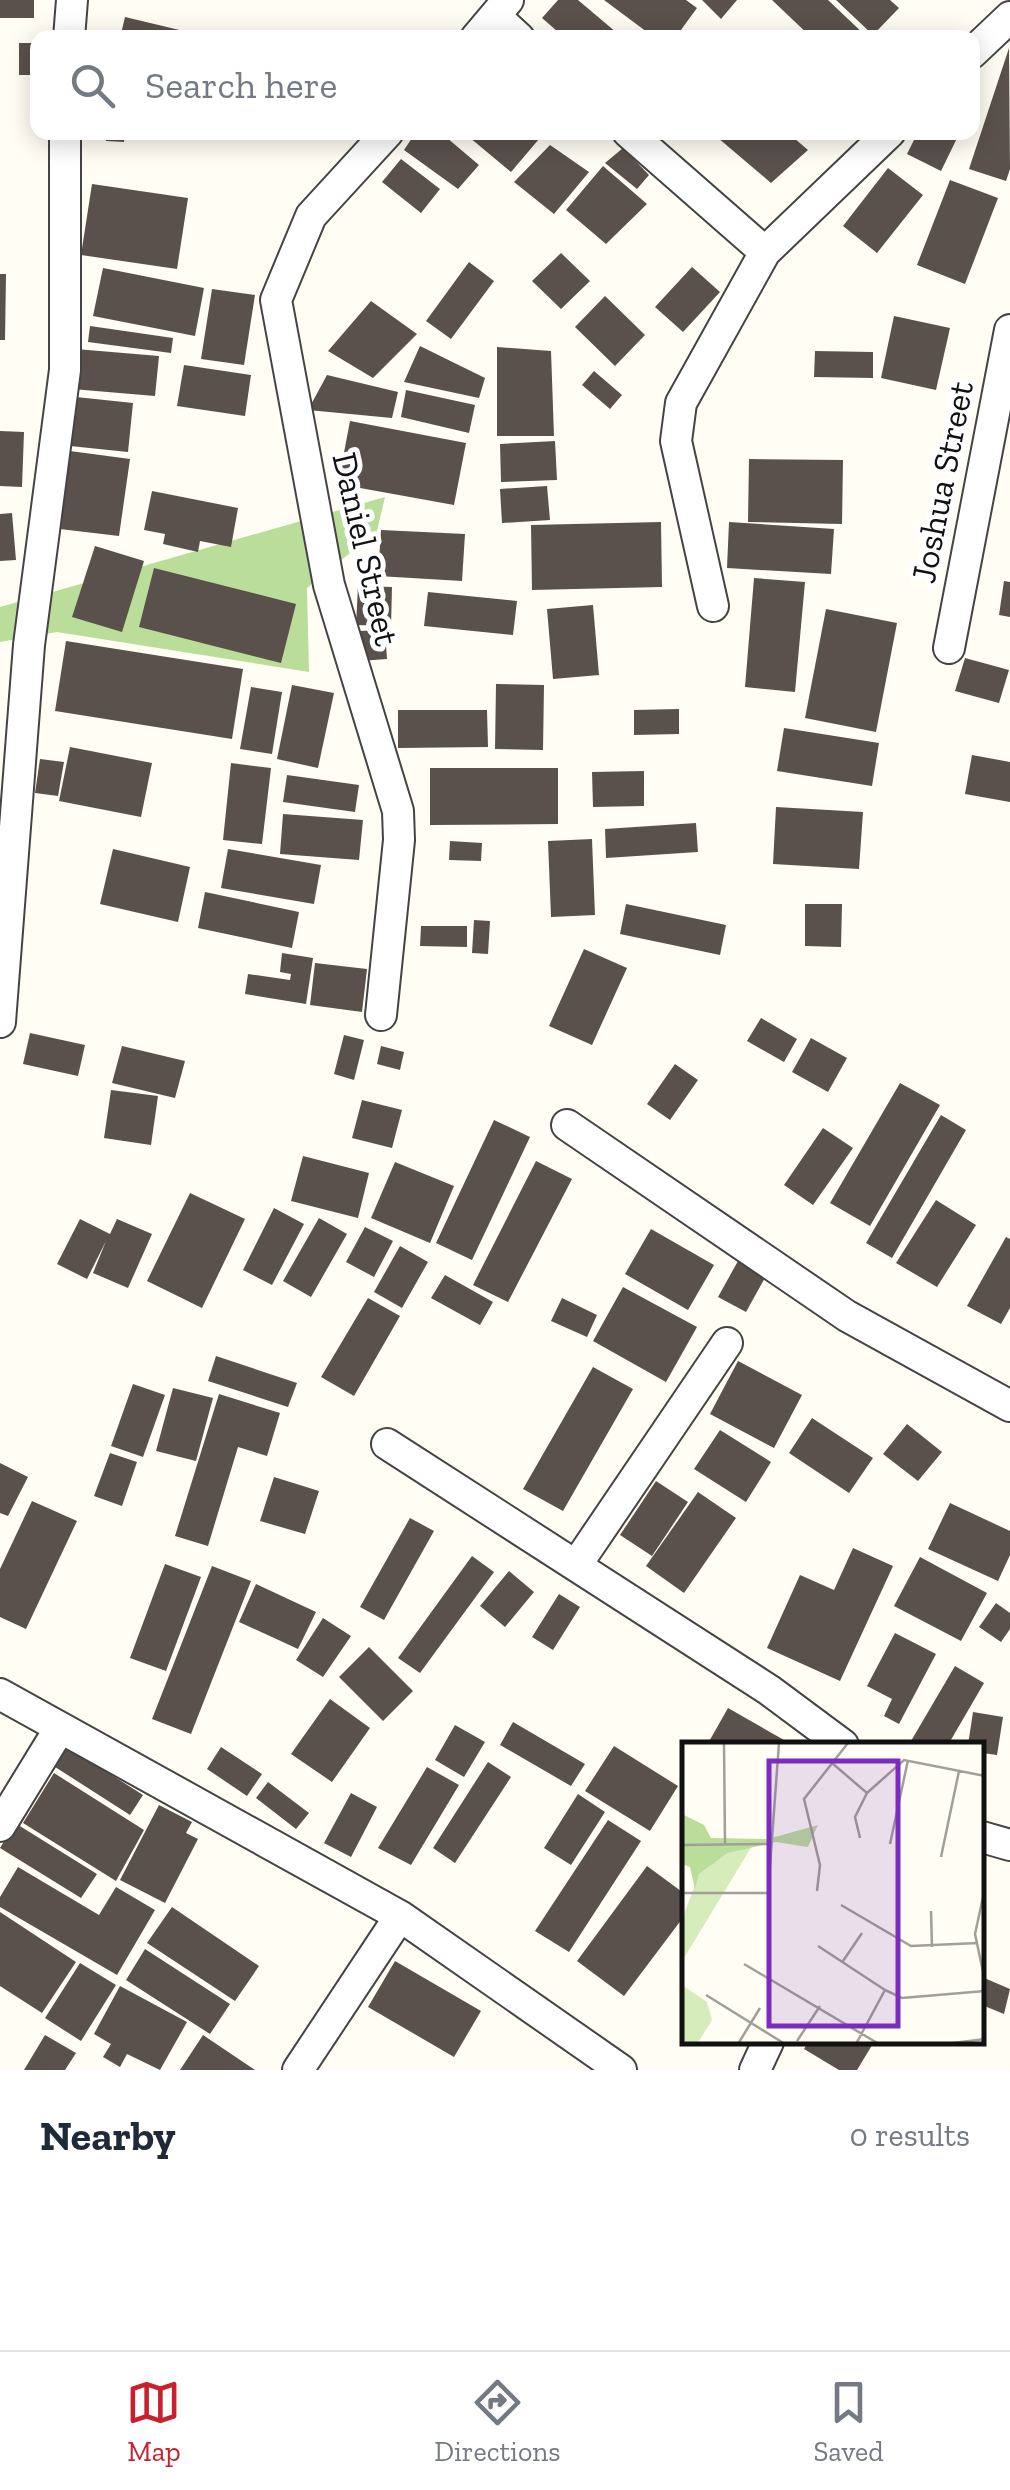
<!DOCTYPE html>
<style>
:root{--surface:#fff;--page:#f6f6f7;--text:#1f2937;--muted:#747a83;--line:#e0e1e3;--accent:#c9202d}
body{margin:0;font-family:"Zilla Slab",serif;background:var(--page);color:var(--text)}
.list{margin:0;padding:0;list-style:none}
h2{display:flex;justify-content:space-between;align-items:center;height:130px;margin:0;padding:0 40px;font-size:42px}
h2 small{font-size:32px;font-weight:400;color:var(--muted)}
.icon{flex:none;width:55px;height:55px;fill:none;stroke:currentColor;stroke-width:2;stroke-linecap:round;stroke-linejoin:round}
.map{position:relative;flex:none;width:1010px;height:2070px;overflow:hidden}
.search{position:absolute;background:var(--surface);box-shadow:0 5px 25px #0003;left:30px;right:30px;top:30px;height:110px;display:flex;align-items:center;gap:25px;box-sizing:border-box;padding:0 35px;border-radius:20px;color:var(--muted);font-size:38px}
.sheet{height:280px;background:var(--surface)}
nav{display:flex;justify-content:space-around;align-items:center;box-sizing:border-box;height:140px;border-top:2px solid var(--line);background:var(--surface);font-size:28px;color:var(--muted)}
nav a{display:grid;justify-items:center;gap:5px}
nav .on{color:var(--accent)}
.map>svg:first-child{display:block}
.forest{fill:#bade99}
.building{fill:#5a514c}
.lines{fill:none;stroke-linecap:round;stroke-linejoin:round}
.street-casing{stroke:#444;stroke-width:34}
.street{stroke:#fff;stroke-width:30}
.labels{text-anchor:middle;stroke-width:10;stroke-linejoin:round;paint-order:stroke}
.street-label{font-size:35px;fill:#111;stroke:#fff}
.inset-road{fill:none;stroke:#a09f99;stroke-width:2.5}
.view{fill:#7b2cbf;fill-opacity:0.15;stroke:#7b2cbf;stroke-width:5}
.inset-edge{fill:none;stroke:#111;stroke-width:5}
</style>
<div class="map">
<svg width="1010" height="2070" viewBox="0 0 1010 2070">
<rect width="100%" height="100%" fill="#fffdf4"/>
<!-- forest -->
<path class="forest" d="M385,497L377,531L307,588L309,672L57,632L0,642V607Z"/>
<!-- building -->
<path class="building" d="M0,0H34V18H0Z
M558,0H578L623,38H565L542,18Z
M604,0H686L697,8L675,38H655Z
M702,0H737L721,19Z
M772,0H828L868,38H812Z
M836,0H890L899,8L873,35Z
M125,17L192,33L191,38H120Z
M19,43H38V75H19Z
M1009,48L1010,169L1006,181L969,169Z
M106,132H125L124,142L106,141Z
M416,132H440L479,165L458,189L404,150Z
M463,132H545L511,172Z
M711,132H787L808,150L771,183Z
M918,132H960L941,171L907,154Z
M550,145L589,172L554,214L514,182Z
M623,148L649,175L637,189L605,163Z
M401,159L440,189L421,213L382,182Z
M603,166L647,204L606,244L566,210Z
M888,168L923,195L877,253L843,226Z
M950,180L998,198L965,284L917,265Z
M92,184L188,198L177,269L81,255Z
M561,253L590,281L561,309L532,281Z
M469,262L494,281L451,339L426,321Z
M692,267L720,292L683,332L655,307Z
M103,268L204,288L195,336L93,316Z
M0,274H6L5,340H0Z
M212,289L255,295L244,365L201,359Z
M605,296L645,335L615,366L575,327Z
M371,301L417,334L373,378L328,351Z
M894,316L950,328L936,390L881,378Z
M90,326L173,338L171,353L88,342Z
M420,346L485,378L479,398L404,382Z
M497,347L551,351L554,436H497Z
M76,349L159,356L155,396L72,389Z
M815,351L873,352V378L814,377Z
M184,365L251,375L245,416L177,406Z
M594,371L622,395L610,409L582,385Z
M327,375L398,392L392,418L308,410Z
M406,390L475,405L469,433L401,417Z
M76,397L133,403L128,452L70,446Z
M350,421L466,443L454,505L338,484Z
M0,431L24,432L22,487L0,486Z
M555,441L557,480L501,482L500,444Z
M70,451L130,459L119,536L60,529Z
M749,459L843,460L842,524L748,522Z
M547,486L550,520L502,523L500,489Z
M152,491L238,508L231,547L200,541L198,552L163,544L165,534L144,530Z
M12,513L16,560L0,561V514Z
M661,522L662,587L532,590L531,525Z
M729,522L834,529L831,574L727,568Z
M381,530L465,534L462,581L378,576Z
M95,546L144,561L122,632L72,617Z
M154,568L296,604L281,663L139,627Z
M754,578L805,582L795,692L745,687Z
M1004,581L1010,582V617L999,615Z
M358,586L392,587L391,626L356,625Z
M428,592L517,601L513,635L424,626Z
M593,605L599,675L553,679L547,609Z
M826,609L897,623L876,732L805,718Z
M385,630L387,659L360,661L359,631Z
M66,641L243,669L232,739L55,711Z
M965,658L1009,670L999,703L955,691Z
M496,684L544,685L543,750L495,749Z
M292,685L334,693L318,768L277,759Z
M251,687L282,692L272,754L240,749Z
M679,709V734L634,735V710Z
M398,710H487L488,747L398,748Z
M784,728L879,743L872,786L777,771Z
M70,747L152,763L141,817L59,801Z
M972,755L1010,762V802L965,794Z
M40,759L64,762L58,796L35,793Z
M231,763L271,768L262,844L223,840Z
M430,768H558V824L430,825Z
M644,771V806L593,807L592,772Z
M287,775L359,785L355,812L283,802Z
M776,807L863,812L859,869L773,864Z
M283,814L363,820L359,860L280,854Z
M696,823L698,852L606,858L605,829Z
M592,839L595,915L551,917L548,841Z
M450,841L482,843L481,861L449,860Z
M113,849L190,867L178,922L100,904Z
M228,849L321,865L314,904L221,888Z
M205,892L299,912L292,948L198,928Z
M626,904L726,925L720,955L620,934Z
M805,904H842L841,947L805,946Z
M474,920L490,921L488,954L472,953Z
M421,926H467V947L420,946Z
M584,949L627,968L592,1045L549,1026Z
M282,953L313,958L306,1004L245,994L248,974L290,980L291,974L280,972Z
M315,963L367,969L362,1012L310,1005Z
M761,1018L797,1039L784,1062L747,1041Z
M30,1033L85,1045L78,1076L23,1064Z
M344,1035L364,1040L354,1080L334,1074Z
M811,1038L847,1058L828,1092L792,1072Z
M122,1046L185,1061L175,1098L112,1083Z
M381,1046L404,1052L400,1070L377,1064Z
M675,1064L698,1080L670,1120L647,1104Z
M900,1083L940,1105L870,1226L830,1203Z
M111,1090L158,1096L151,1145L104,1138Z
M362,1100L402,1110L392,1148L352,1138Z
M941,1115L966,1130L892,1258L866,1243Z
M494,1120L530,1137L472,1260L436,1243Z
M823,1128L853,1148L813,1205L784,1185Z
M303,1156L369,1173L358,1218L291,1201Z
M536,1161L572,1179L508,1302L473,1285Z
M395,1162L454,1186L430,1243L371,1218Z
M190,1193L245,1219L202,1308L147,1281Z
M936,1200L976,1225L937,1287L896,1263Z
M274,1208L304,1224L272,1285L243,1270Z
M319,1218L347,1234L311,1297L283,1281Z
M80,1219L110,1234L117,1219L152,1234L128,1288L93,1273L106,1241L87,1279L57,1264Z
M365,1227L393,1241L374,1277L346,1262Z
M651,1229L714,1265L688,1310L625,1274Z
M1006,1237L1010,1239V1308L1001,1324L967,1306Z
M400,1246L428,1262L402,1308L374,1292Z
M743,1252L771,1267L746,1312L718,1297Z
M445,1275L493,1302L480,1325L431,1298Z
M623,1287L697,1327L666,1382L593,1341Z
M368,1298L400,1316L354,1396L321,1377Z
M562,1298L597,1315L587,1337L551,1321Z
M216,1356L297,1383L288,1407L208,1381Z
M738,1361L802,1395L774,1448L710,1414Z
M593,1367L633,1389L563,1511L523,1489Z
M133,1384L165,1395L143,1457L111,1446Z
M173,1388L213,1398L196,1461L156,1451Z
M219,1394L280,1413L267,1456L238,1447L208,1546L175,1536Z
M812,1418L873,1458L849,1493L789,1453Z
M907,1424L942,1452L918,1481L883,1454Z
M720,1430L771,1462L746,1502L694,1469Z
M110,1453L137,1462L122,1506L94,1496Z
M0,1463L28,1477L8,1516L0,1513Z
M274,1477L319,1491L305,1534L260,1521Z
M656,1481L688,1502L652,1556L620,1535Z
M698,1492L736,1518L684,1593L646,1566Z
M32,1501L77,1521L26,1629L0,1617V1569Z
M950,1503L1010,1531V1555L998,1581L928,1549Z
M410,1518L434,1531L384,1620L360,1607Z
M853,1548L893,1566L840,1681L767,1648L800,1575L834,1590Z
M472,1556L494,1572L420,1673L398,1658Z
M920,1557L987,1593L961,1641L894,1606Z
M165,1564L201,1577L166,1671L130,1658Z
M212,1566L251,1581L191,1734L152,1719Z
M509,1571L534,1592L505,1627L480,1606Z
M256,1584L316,1612L298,1649L239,1622Z
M559,1594L580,1607L553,1650L532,1637Z
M996,1603L1010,1613V1629L1001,1642L979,1627Z
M323,1618L351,1636L323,1677L296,1660Z
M895,1633L936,1654L899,1724L884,1716L892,1699L867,1686Z
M369,1647L413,1691L383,1721L339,1677Z
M955,1666L984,1683L948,1745H918L911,1741Z
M330,1699L370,1728L332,1782L291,1754Z
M728,1708L784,1740L781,1745H707Z
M973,1712L1003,1717L997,1755L982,1753V1745H968Z
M513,1722L585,1764L571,1786L500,1745Z
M455,1725L485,1742L464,1777L435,1760Z
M65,1745L143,1795L130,1815L52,1765Z
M614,1746L678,1786L650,1831L585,1791Z
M221,1747L262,1774L247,1796L207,1769Z
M488,1762L511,1777L455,1863L433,1848Z
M427,1767L459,1785L411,1865L378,1848Z
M54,1773L144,1830L116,1881L23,1823Z
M268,1782L309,1813L296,1829L256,1798Z
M351,1793L377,1807L351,1857L324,1843Z
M578,1794L605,1812L571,1865L544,1848Z
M159,1805L192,1822L186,1833L198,1839L165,1903L120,1880Z
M608,1820L641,1841L569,1952L535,1931Z
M15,1823L97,1874L81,1898L0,1848Z
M647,1866L685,1894V1915L624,1996L577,1961Z
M18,1867L99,1915L116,1887L155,1910L117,1975L0,1907V1897Z
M172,1907L259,1966L235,2001L147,1943Z
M0,1912L76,1962L42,2013L0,1986Z
M145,1949L230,2004L210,2034L126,1980Z
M395,1961L481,2011L454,2057L368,2007Z
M80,1963L116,1985L81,2041L45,2018Z
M982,1977L1010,1989L1004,2014L982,2005Z
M120,1986L187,2022L160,2070L127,2054L120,2067L103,2057L111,2044L94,2034Z
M45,2035L76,2053L65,2070H24Z
M203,2035L255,2070H180Z
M808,2042H874L857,2070H839L804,2049Z"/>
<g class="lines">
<defs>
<path id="street" d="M495,16L519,38
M69,38L72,0
M476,38L508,0
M972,53L1010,17
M628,132L765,252L681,403L676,441L713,606
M765,252L890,132
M949,648L1010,330
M381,1015L399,840L398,811L329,585L276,300L311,216L388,132
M0,1022L29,645L65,370V132
M567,1125L847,1316L1010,1406
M387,1444L769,1690L843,1745
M577,1564L727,1343
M0,1694L400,1916L621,2070
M0,1826L60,1728
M982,1837L1010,1845
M298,2070L400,1916
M755,2070L768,2042"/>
</defs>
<!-- street casing -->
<use href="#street" class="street-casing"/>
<!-- street -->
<use href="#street" class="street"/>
</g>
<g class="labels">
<!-- street labels -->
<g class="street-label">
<text transform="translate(942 482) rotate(-79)" y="12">Joshua Street</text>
<text transform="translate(366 549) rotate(77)" y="12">Daniel Street</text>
</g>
</g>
<!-- overview -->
<g transform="translate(682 1742)">
<rect width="302" height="302" fill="#fffdf4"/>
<path d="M70,104L2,216L0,218V178L17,132L46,111ZM0,243L25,260L30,278L15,302H0Z" fill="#d6edbb"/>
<path d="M0,72L22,83L29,96L86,97L136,83L126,105L94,100L46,111L17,132L13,147L8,125L0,122Z" fill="#bade99"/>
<path class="inset-road" d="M42,1L43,103M150,21L185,51L173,75L178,96M185,51L222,18L303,34M208,102L226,18M0,103L90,102M259,115L277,29M303,146L293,192L303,239M135,149L138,123L122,57L166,1M0,151H86L97,1M159,163L229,204L296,201M249,169L250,205M136,204L203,248M161,219L180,191M62,222L197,302M24,253L103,302M115,299L138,264M56,302L78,266M174,302L203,248L220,256L303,249M263,302L303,297"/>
<path class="view" d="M87,19H216V284H87Z"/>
<rect width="302" height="302" class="inset-edge"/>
</g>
</svg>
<div class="search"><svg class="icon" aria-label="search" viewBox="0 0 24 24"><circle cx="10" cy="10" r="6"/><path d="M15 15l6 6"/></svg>Search here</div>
</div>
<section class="sheet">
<h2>Nearby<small>0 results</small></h2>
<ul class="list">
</ul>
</section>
<nav>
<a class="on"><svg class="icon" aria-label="map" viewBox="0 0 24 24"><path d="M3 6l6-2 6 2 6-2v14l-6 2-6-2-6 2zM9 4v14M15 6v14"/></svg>Map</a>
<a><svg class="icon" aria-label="directions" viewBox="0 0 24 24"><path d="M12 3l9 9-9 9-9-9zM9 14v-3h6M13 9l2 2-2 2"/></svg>Directions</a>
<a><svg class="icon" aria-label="saved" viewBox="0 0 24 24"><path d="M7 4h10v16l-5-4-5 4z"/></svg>Saved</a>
</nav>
